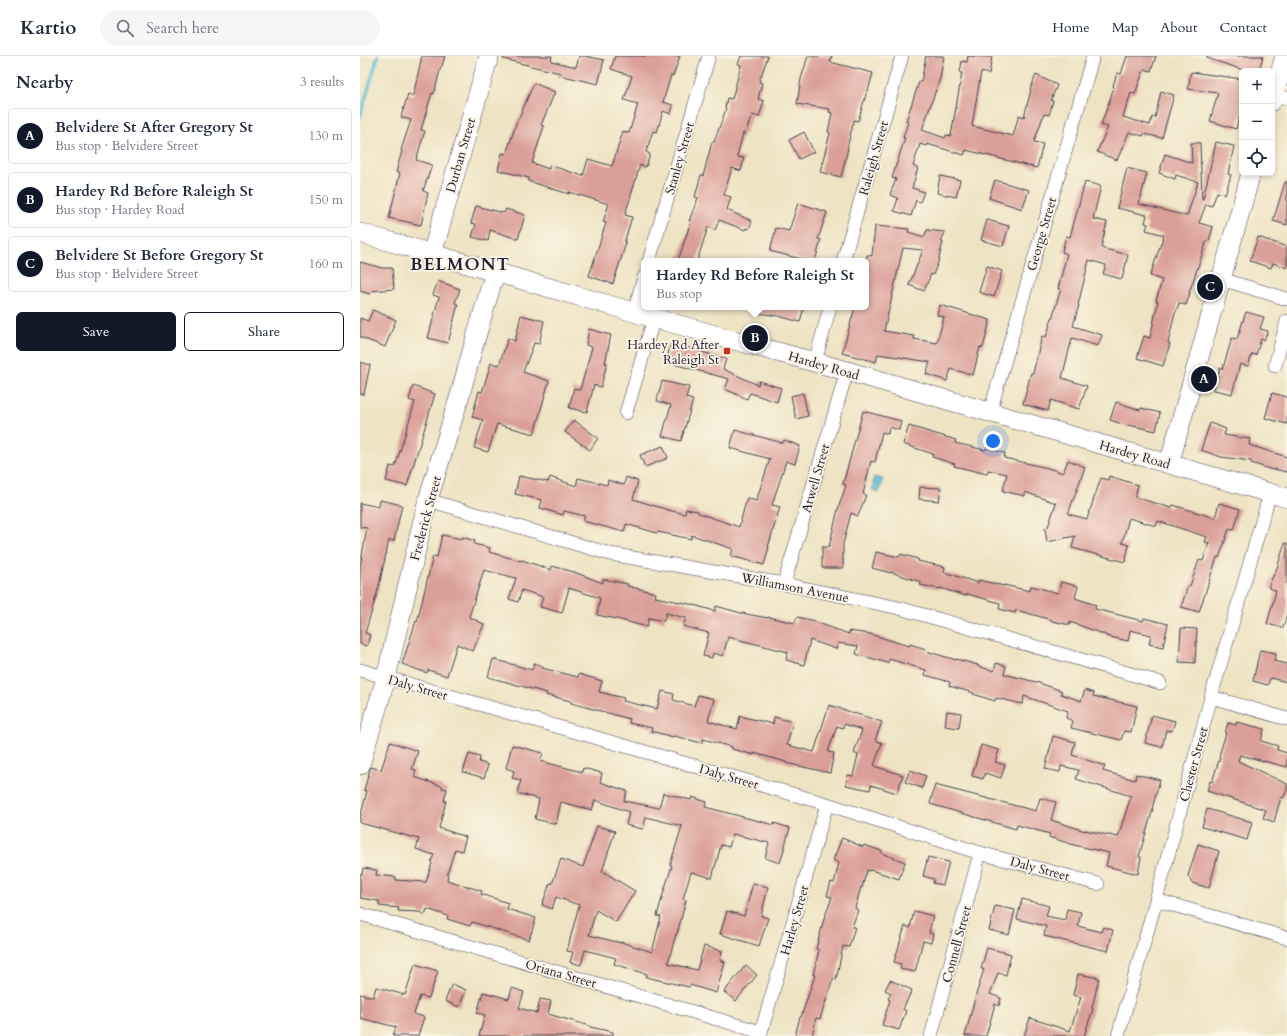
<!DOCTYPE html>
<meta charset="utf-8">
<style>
:root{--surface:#fff;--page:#f6f6f7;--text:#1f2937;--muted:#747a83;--line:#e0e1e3;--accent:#111827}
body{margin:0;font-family:Cardo,serif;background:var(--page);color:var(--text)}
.controls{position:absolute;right:12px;top:12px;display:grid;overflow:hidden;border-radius:6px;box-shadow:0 2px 6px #0003}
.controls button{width:36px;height:36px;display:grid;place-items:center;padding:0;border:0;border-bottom:1px solid var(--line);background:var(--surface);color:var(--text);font:20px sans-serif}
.you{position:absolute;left:633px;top:385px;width:14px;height:14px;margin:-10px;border:3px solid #fff;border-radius:50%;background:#1a73e8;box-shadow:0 0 0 6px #1a73e833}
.badge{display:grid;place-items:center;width:26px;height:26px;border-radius:50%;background:var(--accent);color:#fff;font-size:13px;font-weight:700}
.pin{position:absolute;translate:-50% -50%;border:2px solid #fff;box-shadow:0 1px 4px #0006}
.popup{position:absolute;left:281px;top:202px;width:228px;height:52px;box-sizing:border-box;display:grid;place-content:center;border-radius:6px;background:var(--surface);filter:drop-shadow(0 1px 3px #0005);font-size:13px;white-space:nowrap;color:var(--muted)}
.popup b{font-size:15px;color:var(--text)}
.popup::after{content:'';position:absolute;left:50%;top:100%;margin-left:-8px;border:8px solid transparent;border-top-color:var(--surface)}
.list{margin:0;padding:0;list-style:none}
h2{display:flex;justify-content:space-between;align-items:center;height:52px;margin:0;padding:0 16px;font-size:17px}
h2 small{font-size:13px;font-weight:400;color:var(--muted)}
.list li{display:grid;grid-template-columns:26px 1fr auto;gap:12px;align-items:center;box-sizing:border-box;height:56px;margin:0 8px 8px;padding:0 8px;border:1px solid var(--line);border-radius:6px}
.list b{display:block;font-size:15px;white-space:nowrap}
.list p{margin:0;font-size:13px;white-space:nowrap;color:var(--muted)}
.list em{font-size:13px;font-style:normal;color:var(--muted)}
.actions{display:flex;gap:8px;padding:12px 16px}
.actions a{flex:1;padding:9px 0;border:1px solid var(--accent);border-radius:6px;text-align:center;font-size:14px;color:var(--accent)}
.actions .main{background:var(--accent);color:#fff}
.icon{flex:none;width:22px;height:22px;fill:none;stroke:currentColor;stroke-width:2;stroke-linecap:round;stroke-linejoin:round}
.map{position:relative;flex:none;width:927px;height:980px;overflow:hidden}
header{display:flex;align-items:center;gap:24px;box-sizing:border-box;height:56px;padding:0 20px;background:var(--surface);border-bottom:1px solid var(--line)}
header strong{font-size:19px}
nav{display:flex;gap:22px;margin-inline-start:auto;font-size:14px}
.search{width:280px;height:36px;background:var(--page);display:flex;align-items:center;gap:10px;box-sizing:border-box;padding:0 14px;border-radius:22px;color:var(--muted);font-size:15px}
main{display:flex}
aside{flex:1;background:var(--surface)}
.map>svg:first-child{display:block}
.water{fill:#55bed1;stroke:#3c7086}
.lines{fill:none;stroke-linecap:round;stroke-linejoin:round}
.stream{stroke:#55bed1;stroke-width:3.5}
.building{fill:#da9f98}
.street-casing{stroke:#413f4f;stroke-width:14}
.secondary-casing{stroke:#413f4f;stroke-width:20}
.street{stroke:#fff;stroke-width:13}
.secondary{stroke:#fff;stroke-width:19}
.poi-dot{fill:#c8321e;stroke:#fcf5e5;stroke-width:1.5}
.labels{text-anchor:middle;stroke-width:3.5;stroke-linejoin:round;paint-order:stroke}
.street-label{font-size:13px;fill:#22223b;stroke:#fcf5e5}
.poi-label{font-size:13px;fill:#22223b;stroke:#fcf5e5;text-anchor:end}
.district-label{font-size:17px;font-weight:bold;letter-spacing:1px;fill:#22223b;stroke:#fcf5e5}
</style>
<header>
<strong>Kartio</strong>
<div class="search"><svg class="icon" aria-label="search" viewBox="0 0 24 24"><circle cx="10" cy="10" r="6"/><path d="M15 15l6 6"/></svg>Search here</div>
<nav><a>Home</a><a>Map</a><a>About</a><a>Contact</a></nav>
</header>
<main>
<aside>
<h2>Nearby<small>3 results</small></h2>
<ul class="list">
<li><span class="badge">A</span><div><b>Belvidere St After Gregory St</b><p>Bus stop · Belvidere Street</p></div><em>130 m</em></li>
<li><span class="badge">B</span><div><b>Hardey Rd Before Raleigh St</b><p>Bus stop · Hardey Road</p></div><em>150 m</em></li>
<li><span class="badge">C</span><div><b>Belvidere St Before Gregory St</b><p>Bus stop · Belvidere Street</p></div><em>160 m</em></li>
</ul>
<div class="actions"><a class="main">Save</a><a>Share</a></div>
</aside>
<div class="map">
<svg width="927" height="980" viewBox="0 0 927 980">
<rect width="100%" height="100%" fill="#fcf5e5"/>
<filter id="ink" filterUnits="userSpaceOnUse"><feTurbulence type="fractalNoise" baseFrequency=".025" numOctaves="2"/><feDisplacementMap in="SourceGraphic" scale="8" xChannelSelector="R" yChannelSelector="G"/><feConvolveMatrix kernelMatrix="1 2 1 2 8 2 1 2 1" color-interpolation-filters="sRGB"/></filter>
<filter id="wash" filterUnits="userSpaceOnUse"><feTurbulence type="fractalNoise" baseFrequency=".012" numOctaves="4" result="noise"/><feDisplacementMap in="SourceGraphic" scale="16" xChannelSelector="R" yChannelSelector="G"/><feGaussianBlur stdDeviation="0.9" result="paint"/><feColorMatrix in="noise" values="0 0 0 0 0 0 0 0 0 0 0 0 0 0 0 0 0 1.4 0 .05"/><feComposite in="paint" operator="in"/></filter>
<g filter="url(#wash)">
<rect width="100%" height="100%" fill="#eee3c3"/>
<!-- water -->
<path class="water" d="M514,421L523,423L519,437L512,434Z"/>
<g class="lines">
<!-- stream -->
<path class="stream" d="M0,61L18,0"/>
</g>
<g id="blocks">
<!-- building -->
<path class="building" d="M62,0H85L82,10H81L74,38L72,37L61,74L65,75L56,104L72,109L63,135L68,137L61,169L29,162L40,117L36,116L42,95L41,94L51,64L41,61L48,38L53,40Z
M144,0H192L191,5L216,11L219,0H225L244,4L238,28L199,19L200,17L143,3Z
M255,0H320L313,20L311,19L303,46L313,49L311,58L303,55L297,76L293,75L286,96L290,98L286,111L280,109L265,159L272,161L264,187H266L253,228L229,220L246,167L243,166L249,148L209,136V138L168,125L169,122L138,114L142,97L146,98L158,62H159L174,27L195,36L181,69L184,70L172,107L189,113V109L223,120L228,103L252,110L263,75L269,77L278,48L264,44L272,20L251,13Z
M381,0H408L399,26L402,27L398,43L404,45L399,61L392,59L385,78L383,77L377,101L384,102L381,115L372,112L364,139L371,141L367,154L392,165L389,173L386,172L385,174L359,164L355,174L348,171L337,205H318L331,165H329L338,142L335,141L341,119L343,120L352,86H354L366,53L365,52L367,42L372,43L381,9L378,8Z
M448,0H472L470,6L513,17L508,35H507L498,65L494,64L487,92H488L481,121L460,116L470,77L468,76L472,57L469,56L470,53L437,48L441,23Z
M566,0H584L580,22L562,74L585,82L586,79L591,80L602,17H600L602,5L607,6L608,0L632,1L629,18L621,16L612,70L653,80L659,59L664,61L671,34H670L676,19L697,29L691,44L693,45L689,59L684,58L674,86L683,88L677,112L606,94L604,99L567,88L566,90L560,88L553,110L558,112L552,132L564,136L560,146L556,144L551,160L534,155L538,142L530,139L536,123L532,122L545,82H543L548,66L546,65L559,26H561Z
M767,0H796L791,15L784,13L775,38L771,37L763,61L790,69L792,61L795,62L801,35L814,39L802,82L784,78L783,80L769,76L757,104L737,96L748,71L741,69L754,31L753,30L757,17L761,18Z
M847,0H903L899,15H886L847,2Z
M831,16L882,23V51L876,73L850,65L858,37L828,33Z
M444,76L454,96L439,103L429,84Z
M856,86L874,90L868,118L871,119L865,139L857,136L852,150L846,148L839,167L853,171L849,185L847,184L829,237H830L826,249L819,247L816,256H815L808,287L810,288L803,310L777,302L784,280L790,282L798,246L796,245L802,224L790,220L804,179L786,174L788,168L785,167L787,159L757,152L767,112L787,117L779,148L827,160L838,126L816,119L815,123L799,117L805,98L832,107L831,87H840L842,143H843Z
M580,120L600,124L596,141L577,137Z
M635,124L669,134L662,153L629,142Z
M725,126L741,130L733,163L747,166L741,192L768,199L762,223L743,218L746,209L729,204L718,249H719L713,270L742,279L738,290L712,282L702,322L727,330L719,353L691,344L688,355L663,348L671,317H673L682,280L686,281L701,233H698L707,198L702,196L706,180L710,181Z
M925,126H927V169L913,165Z
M438,147L467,156L458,183L461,184L455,205H449L410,195L416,172L429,175Z
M116,150L144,157L146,153L165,159L158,183L130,174L128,185L112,181L116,168L111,167Z
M627,164L649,170L643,190L621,184Z
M515,170L549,173L548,176L564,181L567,174L585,176L581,186H583L578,206L573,219L571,218L564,235L549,229L563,194L543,192L524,275L554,280V283L577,287L584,261L577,259L580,249L630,264L623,292L620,291L613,319L591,313L587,325L566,318L570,306L518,298L516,306L482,297L495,251H506V206L507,199L512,200Z
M898,181L927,191V212L913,207L911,212L890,205Z
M0,206L22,212H32L34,233L11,235L10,238L0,235Z
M627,210L642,215L634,241L619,236Z
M78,225L100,233L95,247L98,248L88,287L68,282L79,241L73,239Z
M393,251H444L440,266L418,260L392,256Z
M13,254L36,264L25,291L0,281V262L8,265Z
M886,256L904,261L900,273L908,275L904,284L901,283L896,299L892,298L888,310L880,308L872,338L854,334L860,312H863L872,282L877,283Z
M161,259L184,265L179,288L174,287L163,316L189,325L174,378L137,368L128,396L114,392L123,364L112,361L119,335L122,336L131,307L139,309L148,282L155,285Z
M229,273L251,279L245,307H247L241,331L234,329L227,356L209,352L214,332L220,334L232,291L226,289Z
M311,287L366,303L363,313L398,329L399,325L421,332L417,346L390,337L387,343L365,333L369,323L306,306Z
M0,306L10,309L4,338H0Z
M302,325L329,331L326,342L333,344L321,385L302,380L311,349L297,345Z
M53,330L75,338L47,430L26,425L30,410L35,411L55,346L49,344Z
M443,337L448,360L436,363L431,340Z
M912,337L927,341V368L905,362Z
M756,346L780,354L781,352L800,357L796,375L768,369V370L750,364Z
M503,355L541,365L539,374L529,371L528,378L522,376L515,406L511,405L503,438L506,439L498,460L491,457L483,488V512H462V491H469L478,453L486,429L483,428Z
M214,364L238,382L230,394L205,376Z
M850,367L866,373L864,379L890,383L889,389L927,401V416L913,413V414L891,407V405L861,401L841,394Z
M549,370L596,384L595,387L625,394L626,392L645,397L644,402L688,412L703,417L708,404L725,411L708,458L727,463L741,422L748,424L749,420L778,429L775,441L811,452L813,449L855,462L859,447L880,453L874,474L869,473L859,502L857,501L839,556L821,551L828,530H830L839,504L843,505L849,487L845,486L847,481L798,465L796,470L769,462L762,487L769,489L765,506L712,492L715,480L687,486L685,472L688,471L696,447L665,436V440L643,435L647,418L628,414L627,418L594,410L595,408L572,401L573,398L543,388Z
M375,374L423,387L424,384L440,390L435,408L426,405L412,449L420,451L408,491H409L404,509L371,500L373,493L332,479L331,483L298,476L297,477L266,468L264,476L223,465L225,460L204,455L203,459L180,452L182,444L155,438L159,420L188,426L190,421L216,430L218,422L247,429L248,424L264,429L266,421L278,425L273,443L308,454L325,458L326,453L338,455V457L379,471L387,442L396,445L410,403L370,392Z
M303,390L308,402L285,411L280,399Z
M560,431L581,432L579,445L559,443Z
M20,444L42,449L34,485L29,484L18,534L5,577L10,579L7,590L0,588V511L7,472L0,471V447L19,451Z
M82,479L101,483L102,481L115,485L114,488L130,492L129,496L161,505L162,504L191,514L192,510L214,516L243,527V523L268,528L267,530L296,537L295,541L330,548L355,555L356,550L381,557L408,562V561L435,567L437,561L455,565V566L489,578V575L510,578L549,590L550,588L566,593V595L596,604V603L618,609L617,610L634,615L636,607L646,610L644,618L676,626L702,635L701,638L721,645L725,634L734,637L733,640L777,650L771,676L764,675L761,684L711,672L713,665L706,662L708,655L664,640L663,648L636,642L635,645L613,638L614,637L589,630L590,626L565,619L566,614L529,603L528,607L496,598L498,590L478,587L476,593L450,584L444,609L426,604L428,596L368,581L363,600L353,597L352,602L343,600L349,577L323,570L326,562L306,557L304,565L289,562L287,571L257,563L237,559L240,542L209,532L202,557L180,551L183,541L162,534L158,546L149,543L156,522L124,514L109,561L124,568L113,595L97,588L87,620L68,614L67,617L42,608L56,565L57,566L73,500L77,501Z
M925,487H927V557L923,572L907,568L916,535L908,531L917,512Z
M516,496L539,501L541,498L558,503V505L585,511L584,516L618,527L619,524L644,530V529L670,535L671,530L698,537L701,526L718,530L715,542L736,549L735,553L783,565L784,562L808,568L803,591L789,588L791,579L770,574L768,585L746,580V579L710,566V569L692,565V564L656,554L655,557L639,553L640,547L607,538L606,540L580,532V533L560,529L561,526L531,516V517L512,512Z
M821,572L837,573L835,607L819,606Z
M900,594L916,597L914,605L927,608V626L910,622L908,629L893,625Z
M133,603L172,614L174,607L183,610L182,612L218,621L219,618L242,625L239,636L264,642L263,645L297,653L302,635L314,638L313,644L334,650L338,639L354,643L348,665L377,673L380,660L413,668L414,661L433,666L427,689L454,696L469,649L522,666L515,684L522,687L514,710L543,719L537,737L511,729L510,734L486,729L488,719L493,720L498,699L494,697L502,674L484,668L483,672L477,670L468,696L474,697L470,717L426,707V706L394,697V699L372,693V691L343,683L342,687L314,680L313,681L291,675L292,672L269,667L270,663L211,647V645L186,639L187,637L128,621Z
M587,655L601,657L599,672L585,670Z
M792,659L815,665L812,675L806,674L802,691L785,687Z
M877,666L904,673L901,685L918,690L917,694L927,697V711L880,699L878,705L927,728V734L923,742L921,741L914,766L903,762L906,754L847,735L850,725L852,726L860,701L859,700L866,677H865L868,667L876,669Z
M693,680L715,686L712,699L745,710L743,715L775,724L776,718L800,724L792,753H793L779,800L781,801L778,818L746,810L749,797L714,789L689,781L690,778L657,769L656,773L570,748L575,729L676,755L680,742L696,746L691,764L725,775V774L758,781L771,740L716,723L719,714L701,710L700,716L685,713Z
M30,686L58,695L52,713L56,714L54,721L82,730V732L87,733L84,745H86L79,772L106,781L102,795L95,793L87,818L88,819L87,824L122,835L121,838L148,847L147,853L176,862L169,884L112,866L110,870L87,863L88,860L67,853L65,859L59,856L38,855L39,852L19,850V845L0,842V818H2L3,812L17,814L16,819L36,821V824L66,826L72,807L71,806L74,799L56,793L59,783L0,767V762L7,735L4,734L10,713L11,711L21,714Z
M152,689L183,697L180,705L222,716L223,712L242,717L240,726L267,735L264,745L299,752L303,737L331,744L332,741L347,746L345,751L414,769V767L430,772L420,807L405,802L409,787L373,778L369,791L361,789L352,822L331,816L323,843L326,844L317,878H316L308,907L337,914L344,890L362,895L360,904L365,906L356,937L330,929L329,931L286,921L287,918L254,908L256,902L225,894L221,909L210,906L213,896L207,895L219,849L196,841L192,853L182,849L190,827L192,828L201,803L223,811L237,770L255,775L242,816L247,817V818L275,835L256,866L236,854L229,879L261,887V886L292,896L301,861L297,860L303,838L312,810L310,809L322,770L286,761L283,773L266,769L269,756L235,744L232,754L201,746L196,768L175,763L179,743L157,737L161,724L152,722L154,715L146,712Z
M621,689L639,694L635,706L645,709L641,722L625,717L623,723L612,720Z
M109,698L120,701L119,706L128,709L124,722L103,716Z
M550,714L566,720L562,732L545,726Z
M847,753L892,766L887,784L842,771Z
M482,782L503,791L504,789L522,795L521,797L545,806L539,823L511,814L510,815L507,814L502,832L501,831L495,852L498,854L492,871H495L489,891L483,890L476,924L473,923L460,963L456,962L452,980H435L440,961H441L455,919H453L459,894L456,893L464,863L472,841L467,840L471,826L474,827L479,807L473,804Z
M838,788L859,795L849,832L832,827L828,820Z
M568,801L589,806L583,829L573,827L574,823L563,820Z
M393,827L408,831L401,860L408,862L399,890L360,878L367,855L384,860Z
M662,843L689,850L686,860L705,864L707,853L721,856L718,870L741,876L743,871L753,874L748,895L684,880L686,870L657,863Z
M635,850L655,854L649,879L629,874Z
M554,855L573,860L569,877L573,878L571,887L563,885L555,916L540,913L541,908L534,906L545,870L550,872Z
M627,892L651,898L646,919L638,917L630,938L641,942L639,950L635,948L626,980H605L615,942L624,913H621Z
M55,908L78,915L69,942L60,940L54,958L64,961L58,980H33L36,971L0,962V938L13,941L16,931L45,939Z
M386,909L397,919L376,945L364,936Z
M718,918L739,922L732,952L733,953L724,980H664L670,962L710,975L721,941L713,939Z
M530,924L552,934L543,953L546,955L539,974L522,969L530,944L528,943L531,937L525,934Z
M92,928L106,934L99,951L85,945Z
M152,932L164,936L159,952L177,957L180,943L191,945L188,958L230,970V971L253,976V980H119L125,959L117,957L123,936L149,943Z"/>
</g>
</g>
<g filter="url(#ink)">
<use href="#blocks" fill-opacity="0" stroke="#413f4f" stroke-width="1"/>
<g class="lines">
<defs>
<path id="street" d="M914,39L927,42
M289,205L349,0
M483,205L542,0
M861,223L927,243
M274,256L284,221
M455,306L470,251
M915,310L927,265
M630,356L733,0
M266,357L294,262
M68,444L250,498L424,528L539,552L771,618L800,627
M424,528L487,315
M0,614L467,748L620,797L738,828
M851,641L927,663
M796,844L927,882
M0,858L401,976
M400,980L467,748
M571,980L620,797
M758,980L796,844L851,641L910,437"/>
<path id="secondary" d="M912,45L925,0
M0,177L294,262L487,315L927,442
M72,198L129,0
M809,408L891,117
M0,709L26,622L67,447L100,339L112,295L135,216"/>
</defs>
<!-- street casing -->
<use href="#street" class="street-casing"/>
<!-- secondary casing -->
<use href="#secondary" class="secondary-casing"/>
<!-- street -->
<use href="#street" class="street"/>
<!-- secondary -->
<use href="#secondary" class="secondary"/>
</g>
</g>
<!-- markers -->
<rect class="poi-dot" x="363" y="291" width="8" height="8" rx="2"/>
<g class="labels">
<!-- street labels -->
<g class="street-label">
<text transform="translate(100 99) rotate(-74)" y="5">Durban Street</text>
<text transform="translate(319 102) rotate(-74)" y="5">Stanley Street</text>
<text transform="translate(513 102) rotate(-74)" y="5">Raleigh Street</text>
<text transform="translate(681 178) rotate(-74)" y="5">George Street</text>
<text transform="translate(464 309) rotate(16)" y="5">Hardey Road</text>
<text transform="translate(775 398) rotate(16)" y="5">Hardey Road</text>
<text transform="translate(455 422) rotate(-74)" y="5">Atwell Street</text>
<text transform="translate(65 462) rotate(-75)" y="5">Frederick Street</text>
<text transform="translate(435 531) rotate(11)" y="5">Williamson Avenue</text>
<text transform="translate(58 631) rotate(16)" y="5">Daly Street</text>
<text transform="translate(833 708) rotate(-75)" y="5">Chester Street</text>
<text transform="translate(369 720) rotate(16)" y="5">Daly Street</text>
<text transform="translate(680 812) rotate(15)" y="5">Daly Street</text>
<text transform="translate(434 864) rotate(-74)" y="5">Harley Street</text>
<text transform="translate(596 888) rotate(-75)" y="5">Connell Street</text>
<text transform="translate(201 917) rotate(16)" y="5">Oriana Street</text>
</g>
<!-- poi labels -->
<g class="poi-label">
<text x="359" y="293">Hardey Rd After<tspan x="359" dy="15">Raleigh St</tspan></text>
</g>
<!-- district labels -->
<g class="district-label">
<text x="100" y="214">BELMONT</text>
</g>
</g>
</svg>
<div class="controls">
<button>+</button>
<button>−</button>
<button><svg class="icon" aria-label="locate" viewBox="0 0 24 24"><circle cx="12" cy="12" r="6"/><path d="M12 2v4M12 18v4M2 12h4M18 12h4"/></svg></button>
</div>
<div class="you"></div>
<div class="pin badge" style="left:844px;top:323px">A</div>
<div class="pin badge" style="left:395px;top:282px">B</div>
<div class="popup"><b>Hardey Rd Before Raleigh St</b>Bus stop</div>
<div class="pin badge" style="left:850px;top:231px">C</div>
</div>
</main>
